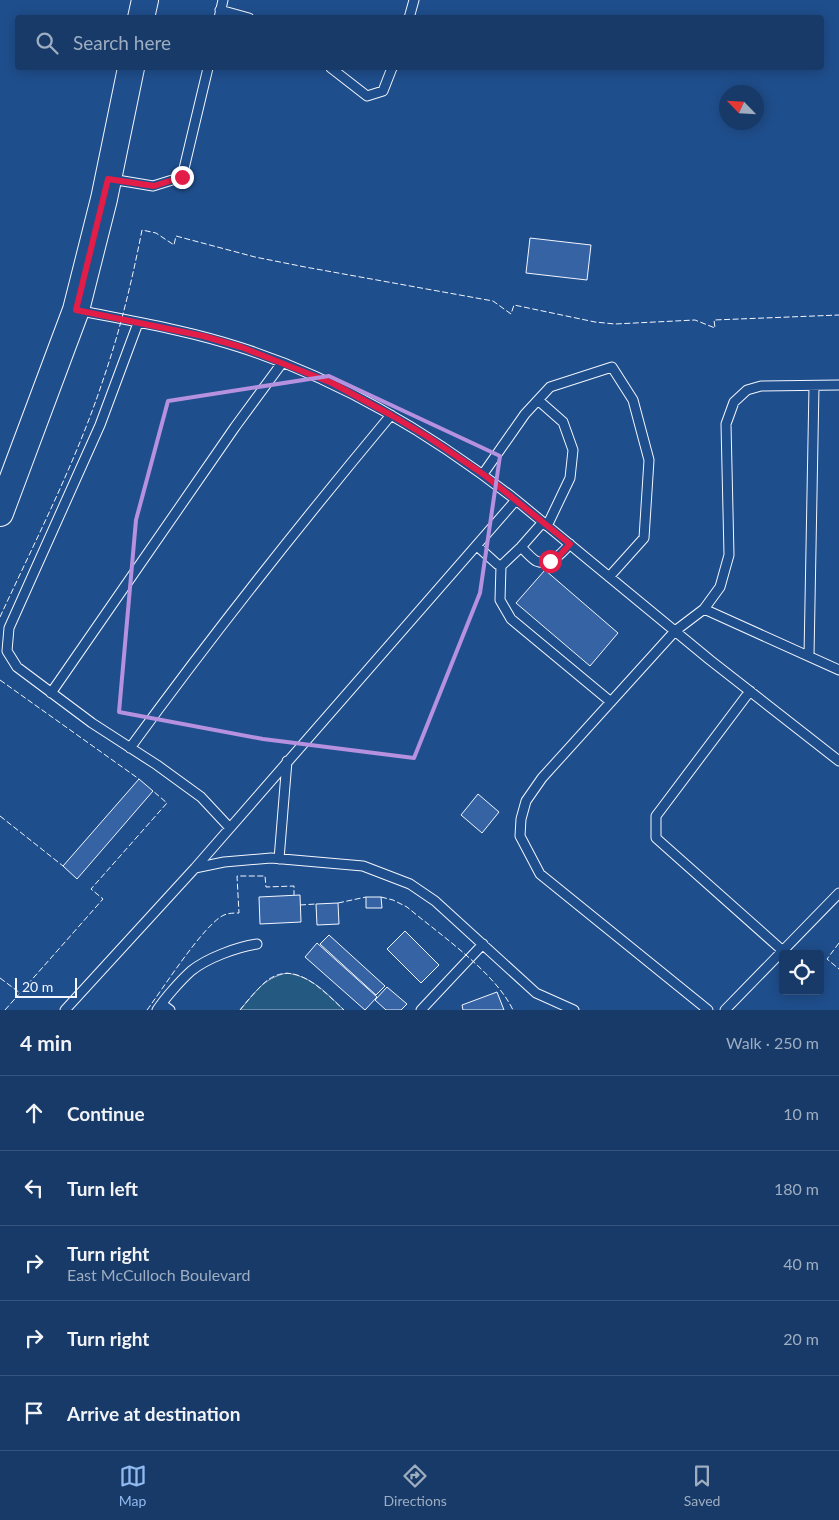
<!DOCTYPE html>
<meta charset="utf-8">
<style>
:root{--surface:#173a69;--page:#20416f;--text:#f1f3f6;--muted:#9eadc0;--line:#36547d;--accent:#90b9f0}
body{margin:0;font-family:Lato,sans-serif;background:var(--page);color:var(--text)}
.controls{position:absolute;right:15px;bottom:15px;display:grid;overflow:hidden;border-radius:5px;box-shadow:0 2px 12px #0003}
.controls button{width:45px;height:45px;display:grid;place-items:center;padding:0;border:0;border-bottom:1px solid var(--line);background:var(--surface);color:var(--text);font:25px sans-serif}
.compass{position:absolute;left:719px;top:85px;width:45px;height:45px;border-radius:50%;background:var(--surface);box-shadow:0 2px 12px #0003;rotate:295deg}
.scale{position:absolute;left:15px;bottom:12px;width:62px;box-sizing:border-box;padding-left:5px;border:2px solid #f2f6ff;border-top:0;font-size:14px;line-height:18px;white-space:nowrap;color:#f2f6ff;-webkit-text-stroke:4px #1f4e8c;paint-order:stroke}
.stop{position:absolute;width:15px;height:15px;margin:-11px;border:4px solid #e11d48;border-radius:50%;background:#fff}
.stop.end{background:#e11d48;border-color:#fff;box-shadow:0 1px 5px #0008}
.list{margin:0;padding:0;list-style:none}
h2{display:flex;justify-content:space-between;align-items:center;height:65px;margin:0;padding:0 20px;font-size:21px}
h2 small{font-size:16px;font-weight:400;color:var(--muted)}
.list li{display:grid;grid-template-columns:32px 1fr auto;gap:15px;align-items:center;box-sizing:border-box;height:75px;padding:0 20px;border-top:1px solid var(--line)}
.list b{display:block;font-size:19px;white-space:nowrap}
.list p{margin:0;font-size:16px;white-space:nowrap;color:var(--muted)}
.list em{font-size:16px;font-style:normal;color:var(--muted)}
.icon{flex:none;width:28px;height:28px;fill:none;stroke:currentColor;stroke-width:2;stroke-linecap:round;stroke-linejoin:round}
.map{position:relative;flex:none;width:839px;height:1010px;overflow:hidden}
.search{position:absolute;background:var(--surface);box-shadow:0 2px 12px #0003;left:15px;right:15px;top:15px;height:55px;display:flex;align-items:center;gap:12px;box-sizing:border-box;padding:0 18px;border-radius:5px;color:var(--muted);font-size:19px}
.sheet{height:440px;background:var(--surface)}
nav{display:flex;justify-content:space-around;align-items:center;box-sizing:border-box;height:70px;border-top:1px solid var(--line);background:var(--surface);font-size:14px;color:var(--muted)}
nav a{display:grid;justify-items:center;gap:2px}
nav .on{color:var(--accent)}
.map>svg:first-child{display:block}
.green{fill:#245a82;stroke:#a8bbd7}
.building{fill:#3563a3;stroke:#f2f6ff}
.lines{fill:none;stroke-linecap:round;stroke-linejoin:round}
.lane-casing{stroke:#f2f6ff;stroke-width:11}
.secondary-casing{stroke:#f2f6ff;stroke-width:28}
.lane{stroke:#1f4e8c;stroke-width:9}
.secondary{stroke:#1f4e8c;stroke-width:26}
.fence{stroke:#f2f6ff;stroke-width:1;stroke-dasharray:6 2.5;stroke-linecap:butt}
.route{stroke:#e11d48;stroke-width:6}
.marked{fill:none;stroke:#b691df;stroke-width:4;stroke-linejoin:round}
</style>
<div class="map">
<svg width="839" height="1010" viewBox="0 0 839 1010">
<rect width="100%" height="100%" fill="#1f4e8c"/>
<!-- green -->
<path class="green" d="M287,973C313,977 326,993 344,1010H240C255,993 263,978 287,973Z"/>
<!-- building -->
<path class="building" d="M530,238L591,245L587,280L526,273Z
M545,570L618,633L590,666L516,603Z
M139,779L153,791L77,879L63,866Z
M478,794L499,812L482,833L461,815Z
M300,895L301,922L260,924L259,897Z
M366,897H381L382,908H366Z
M338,903L339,924L317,925L316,904Z
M405,931L439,965L421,983L387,949Z
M329,935L385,986L376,995L320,944Z
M317,943L377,997L365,1010L305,957Z
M387,987L407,1004L401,1010H386L375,1000Z
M497,992L504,1010H463L462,1005Z"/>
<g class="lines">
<defs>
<path id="lane" d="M220,10L249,18
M219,18L223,0
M409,18L414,0
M331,68L367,96L383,91L392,68
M111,179L153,186L182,177L208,68
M138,323L100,425L9,628L7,651L17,667L92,723L157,765L201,797L229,827
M538,400L563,422L573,450L570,478L547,526
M483,474L525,414L550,387L612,367L633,400L649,460L644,538L609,577
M516,500L710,660L839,761
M477,546L497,564L501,566L521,547L543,522
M521,547C525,551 531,558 536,561C550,567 562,553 570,544
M501,566L500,600L511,619L611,702
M704,609L839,670
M809,656L814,386
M750,691L656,816V838L783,951
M51,693L235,427L282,363
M130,748C213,634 301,523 391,415
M279,859L287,761
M195,868L224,862L271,858L363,866L410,884L435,901L536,993L574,1010
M162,1004L170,1010
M65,1010L195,868L516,500C433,435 340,379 239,347C187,330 131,321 77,310
M157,1010C165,998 180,981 191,971C207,958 237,947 257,944
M421,1010L483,944
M708,1010L540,874L520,836L521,819L526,801L542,778L675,631L704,609L720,587L729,555L726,424L734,402L747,390L761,386L839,385
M725,1010L839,893"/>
<path id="secondary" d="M141,18L145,0
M0,513L76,310L104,199L131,68"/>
</defs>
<!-- lane casing -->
<use href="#lane" class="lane-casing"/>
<!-- secondary casing -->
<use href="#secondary" class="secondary-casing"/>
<!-- lane -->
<use href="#lane" class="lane"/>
<!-- secondary -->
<use href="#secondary" class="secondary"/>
<!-- fence -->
<path class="fence" d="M0,617C36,539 76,462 103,380C120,331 132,281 142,230L156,233L174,245L176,236L255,257L305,267L493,301L511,314L514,305L595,322L615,324L695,320L715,328L714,320L839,315
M0,680L139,779
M0,816L63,866
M381,897L393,900L407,907C439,934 495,972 513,1010
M338,903L366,897
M300,905L316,904
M839,943L827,959L839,969
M0,978L20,993
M5,1010L103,899L91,889L167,803L153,791
M147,1010C162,990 204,924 224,915C229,913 234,913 239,913L237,876H265L266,887L294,886V895
M240,1010C247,1001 255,992 263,984C293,956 322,990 344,1010"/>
</g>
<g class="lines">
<!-- route -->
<path class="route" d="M182,177L154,186L108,179L76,310L203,336L241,347L332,383L391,415L428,437L483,474L570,544L560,555L550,561"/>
</g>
<!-- marked area -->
<path class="marked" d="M329,376L500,456L480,593L414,758L263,739L119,712L136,520L168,401Z"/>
</svg>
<div class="controls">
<button><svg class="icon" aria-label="locate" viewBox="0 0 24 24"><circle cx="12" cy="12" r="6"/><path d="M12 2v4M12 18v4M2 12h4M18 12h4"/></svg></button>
</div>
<svg class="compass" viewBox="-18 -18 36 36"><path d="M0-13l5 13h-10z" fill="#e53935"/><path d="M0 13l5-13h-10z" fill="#9eadc0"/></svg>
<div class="scale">20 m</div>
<div class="stop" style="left:550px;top:561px"></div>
<div class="stop end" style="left:182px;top:177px"></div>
<div class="search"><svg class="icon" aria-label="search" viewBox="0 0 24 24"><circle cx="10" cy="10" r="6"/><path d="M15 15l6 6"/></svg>Search here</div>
</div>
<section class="sheet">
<h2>4 min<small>Walk · 250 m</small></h2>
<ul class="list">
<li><svg class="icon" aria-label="ahead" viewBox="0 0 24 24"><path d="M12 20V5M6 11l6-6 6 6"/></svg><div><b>Continue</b></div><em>10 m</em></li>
<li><svg class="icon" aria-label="left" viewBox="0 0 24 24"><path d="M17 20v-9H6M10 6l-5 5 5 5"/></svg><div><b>Turn left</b></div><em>180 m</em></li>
<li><svg class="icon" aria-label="right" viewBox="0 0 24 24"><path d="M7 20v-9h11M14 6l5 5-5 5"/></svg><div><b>Turn right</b><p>East McCulloch Boulevard</p></div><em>40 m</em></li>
<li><svg class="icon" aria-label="right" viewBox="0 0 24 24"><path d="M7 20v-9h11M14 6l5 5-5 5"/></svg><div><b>Turn right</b></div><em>20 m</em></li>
<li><svg class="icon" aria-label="arrive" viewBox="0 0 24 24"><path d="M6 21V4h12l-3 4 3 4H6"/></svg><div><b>Arrive at destination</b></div></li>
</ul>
</section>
<nav>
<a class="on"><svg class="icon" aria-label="map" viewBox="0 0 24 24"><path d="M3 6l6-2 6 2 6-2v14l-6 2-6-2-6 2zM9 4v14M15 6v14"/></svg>Map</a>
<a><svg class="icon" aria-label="directions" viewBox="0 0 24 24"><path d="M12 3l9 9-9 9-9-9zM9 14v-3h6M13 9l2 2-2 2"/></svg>Directions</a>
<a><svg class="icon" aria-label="saved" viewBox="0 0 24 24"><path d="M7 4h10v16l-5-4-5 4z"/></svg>Saved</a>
</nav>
